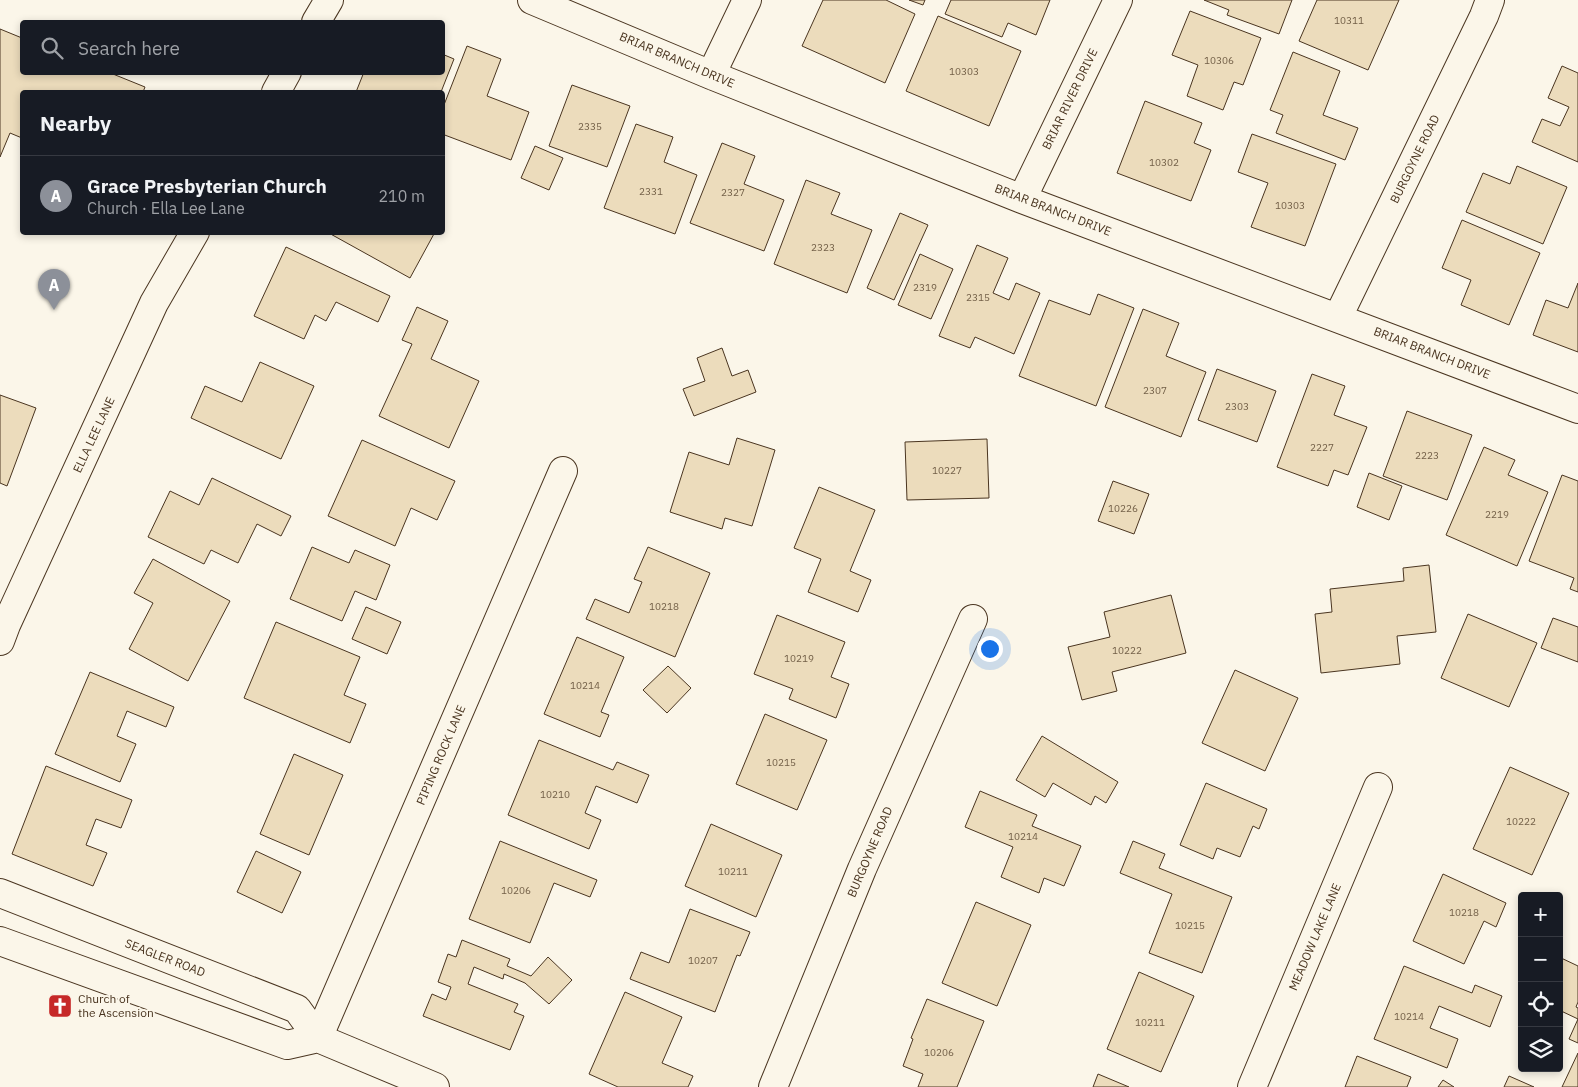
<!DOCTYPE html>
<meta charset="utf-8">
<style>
:root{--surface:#171b24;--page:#242831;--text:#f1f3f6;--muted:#9ea1a6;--line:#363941;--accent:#8c9099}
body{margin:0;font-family:"IBM Plex Sans",sans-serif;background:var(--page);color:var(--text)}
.controls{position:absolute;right:15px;bottom:15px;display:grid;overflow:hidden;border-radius:5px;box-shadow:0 2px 8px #0003}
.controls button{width:45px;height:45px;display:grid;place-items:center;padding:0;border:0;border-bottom:1px solid var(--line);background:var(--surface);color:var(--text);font:25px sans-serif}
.you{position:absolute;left:989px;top:648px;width:18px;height:18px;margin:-12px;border:4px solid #fff;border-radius:50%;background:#1a73e8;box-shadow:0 0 0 8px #1a73e833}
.badge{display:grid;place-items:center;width:32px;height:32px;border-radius:50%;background:var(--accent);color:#fff;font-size:16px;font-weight:700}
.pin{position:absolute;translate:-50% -41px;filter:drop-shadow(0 1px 2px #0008)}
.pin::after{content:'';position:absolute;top:26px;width:18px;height:15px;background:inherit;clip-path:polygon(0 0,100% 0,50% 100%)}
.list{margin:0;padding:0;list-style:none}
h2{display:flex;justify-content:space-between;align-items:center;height:65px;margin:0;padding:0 20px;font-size:21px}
h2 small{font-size:16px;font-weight:400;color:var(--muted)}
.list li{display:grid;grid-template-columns:32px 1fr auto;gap:15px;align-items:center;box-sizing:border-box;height:80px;padding:0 20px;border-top:1px solid var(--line)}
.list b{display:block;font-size:19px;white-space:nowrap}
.list p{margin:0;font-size:16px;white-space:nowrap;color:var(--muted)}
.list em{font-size:16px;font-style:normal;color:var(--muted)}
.icon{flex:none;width:28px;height:28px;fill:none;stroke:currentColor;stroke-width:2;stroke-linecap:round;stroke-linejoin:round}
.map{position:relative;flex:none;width:1578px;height:1087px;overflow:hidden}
.search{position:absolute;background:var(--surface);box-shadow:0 2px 8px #0003;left:20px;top:20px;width:425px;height:55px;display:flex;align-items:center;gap:12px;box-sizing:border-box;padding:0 18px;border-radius:5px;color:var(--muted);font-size:19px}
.panel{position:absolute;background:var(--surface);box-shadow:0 2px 8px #0003;left:20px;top:90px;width:425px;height:145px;border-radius:5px}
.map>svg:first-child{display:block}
.building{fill:#ecdcbc;stroke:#4a3520}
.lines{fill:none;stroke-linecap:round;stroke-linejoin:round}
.minor-casing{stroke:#4a3520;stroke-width:30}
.tertiary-casing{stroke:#4a3520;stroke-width:30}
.minor{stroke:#fbf6e9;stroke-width:28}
.tertiary{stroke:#fbf6e9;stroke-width:28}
.labels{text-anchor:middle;stroke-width:4;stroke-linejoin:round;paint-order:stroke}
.number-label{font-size:10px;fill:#725f47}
.street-label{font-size:12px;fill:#4a3520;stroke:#fbf6e9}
.poi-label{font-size:12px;fill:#4a3520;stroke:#fbf6e9;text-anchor:start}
</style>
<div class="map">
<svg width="1578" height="1087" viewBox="0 0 1578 1087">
<rect width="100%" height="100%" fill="#fbf6e9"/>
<!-- building -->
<path class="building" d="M823,0H886L915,14L885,83L802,46Z
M909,0H925L923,5Z
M951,0H1050L1036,35L1008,23L1002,37L945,14Z
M1204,0H1292L1279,34L1227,15L1229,10Z
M1317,0H1399L1368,70L1299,41Z
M1190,11L1261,38L1243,85L1234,82L1223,110L1187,96L1198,65L1172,55Z
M938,16L1021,51L989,126L906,91Z
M0,29L22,38V72H108L145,87L143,92H22V138L10,133L0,157Z
M467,46L501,59L487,96L529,112L511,160L442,134V110Z
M1293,52L1340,71L1323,115L1358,128L1345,160L1276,133L1283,115L1270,110Z
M442,54L454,59L441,92H356L364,72H442Z
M1562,66L1578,73V162L1532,142L1542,119L1560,126L1569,107L1548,98Z
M572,85L630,106L607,167L549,146Z
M1145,101L1202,123L1194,143L1211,150L1191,201L1117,173Z
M636,124L673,137L664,162L697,175L675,234L604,208Z
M1252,134L1336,164L1305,246L1251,227L1268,183L1238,172Z
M722,143L755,156L744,184L784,200L764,251L690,223Z
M535,146L563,158L549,190L521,178Z
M1517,166L1567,187L1543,244L1466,212L1483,173L1510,184Z
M806,180L840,193L831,214L872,230L847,293L774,264Z
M900,213L928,225L894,300L867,288Z
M1462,220L1540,253L1509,325L1461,305L1471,280L1442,268Z
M327,232H435L410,278Z
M977,245L1008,258L993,293L1009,300L1016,283L1040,293L1014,354L975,337L970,348L939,336Z
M286,247L390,296L378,322L336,302L326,321L315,315L304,339L254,316Z
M920,254L953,269L931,319L898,305Z
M1578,283V352L1533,335L1546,300L1568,308Z
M1098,294L1134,308L1096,406L1019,376L1049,300L1090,315Z
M417,307L448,321L431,359L479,381L449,448L379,416L412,344L402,340Z
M1143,309L1179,323L1166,356L1206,372L1181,437L1105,407Z
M722,348L732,376L748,370L756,392L694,416L683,389L705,381L697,358Z
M260,362L314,386L281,459L191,418L205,386L242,402Z
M1217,369L1276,391L1257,442L1198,420Z
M1312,374L1345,386L1334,415L1367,427L1348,475L1334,470L1328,486L1277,467Z
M0,395L36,408L7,486L0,483Z
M1407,411L1472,435L1447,500L1383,476Z
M737,438L775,450L752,526L725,518L722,529L670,512L689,452L729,465Z
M987,439L989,498L907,500L905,442Z
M362,440L455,481L437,520L411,508L395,546L328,516Z
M1484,447L1515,460L1508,475L1548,492L1517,566L1446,535Z
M1369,473L1402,486L1389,520L1357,507Z
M1562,475L1578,481V592L1570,589L1574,578L1529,561Z
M212,478L291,516L281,536L257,524L238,563L211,550L204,564L148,537L170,491L199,505Z
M1113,481L1149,494L1134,534L1098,521Z
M819,487L875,510L850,571L871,580L858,612L808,592L821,559L794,548Z
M312,547L349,563L355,550L390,565L376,600L355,591L342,621L290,599Z
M648,547L710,573L675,657L586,619L595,599L629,613L642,582L634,579Z
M153,559L230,601L188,681L129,649L153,603L134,593Z
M1429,565L1436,632L1397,636L1400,664L1321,673L1315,614L1332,612L1330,589L1404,581L1403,568Z
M1171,595L1186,653L1112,672L1117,691L1082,700L1068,647L1110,637L1104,612Z
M366,607L401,622L387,654L352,639Z
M1468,614L1537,643L1509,707L1441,678Z
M777,615L845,642L831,677L849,684L836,718L789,699L793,689L754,674Z
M1553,618L1578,627V662L1541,648Z
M276,622L360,657L344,695L366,704L350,743L244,698Z
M577,637L624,657L601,712L609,715L600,737L544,714Z
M668,666L691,688L667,713L643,690Z
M1235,670L1298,698L1265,771L1202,743Z
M90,672L174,707L166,727L127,711L117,736L136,744L120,782L55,754Z
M765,714L827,740L797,810L736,784Z
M1042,736L1118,782L1106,803L1095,796L1091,805L1053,783L1045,797L1016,780Z
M539,740L613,770L617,762L649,775L637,803L596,786L585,813L601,820L589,849L508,815Z
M294,754L343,775L309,855L260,834Z
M46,766L132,800L121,828L96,819L86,845L107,853L93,886L12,854Z
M1510,767L1569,793L1532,875L1473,849Z
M1206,783L1267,809L1259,829L1253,826L1240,857L1217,848L1213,859L1180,845Z
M980,791L1037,815L1032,826L1081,846L1064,886L1044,878L1039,893L1001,877L1013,847L965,827Z
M711,824L782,855L756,917L685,886Z
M500,841L597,880L590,897L554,883L530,943L469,919Z
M1133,841L1165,854L1159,868L1232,897L1202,973L1149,953L1172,894L1120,873Z
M256,851L301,872L282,913L237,892Z
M1443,874L1506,903L1496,927L1484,921L1464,964L1413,941Z
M976,902L1031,925L997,1006L942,983Z
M690,909L750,932L740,956L737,955L715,1012L630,979L641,952L669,963Z
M462,940L510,959L507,966L531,976L548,957L572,980L549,1004L525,983L504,974L503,979L474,967L468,984L518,1004L514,1012L524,1016L510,1050L423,1016L432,994L446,1000L451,987L438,982L448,954L456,957Z
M1559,957L1578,966V1002L1576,1007L1578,1008V1019L1559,1010Z
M1404,966L1472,993L1475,985L1502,996L1490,1027L1439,1006L1430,1028L1458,1039L1447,1068L1374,1039Z
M1139,972L1194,996L1161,1072L1107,1049Z
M625,992L682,1017L662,1063L693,1076L688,1087H618L589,1074Z
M927,999L984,1021L957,1087H918L923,1074L903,1066L913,1039L911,1038Z
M1578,1019V1043L1569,1039Z
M1578,1053V1087H1562Z
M1357,1056L1411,1077L1407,1087H1345Z
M1098,1074L1129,1087H1093Z
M1509,1076L1534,1087H1504Z
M1443,1080L1454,1087H1438Z"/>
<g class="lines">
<defs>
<path id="minor" d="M532,0L711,75L1022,199L1578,409
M316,22L329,0
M711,75L747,0
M276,92L287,72
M1022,199L1118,0
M1338,317L1484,16L1490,0
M0,641L6,625L154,303L195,232
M318,1038L563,471
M773,1087L862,869L973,619
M1252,1087L1378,787"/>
<path id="tertiary" d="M0,893L297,1009L318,1038L435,1087
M0,941L287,1045L318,1038"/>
</defs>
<!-- minor casing -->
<use href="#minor" class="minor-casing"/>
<!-- tertiary casing -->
<use href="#tertiary" class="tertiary-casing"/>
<!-- minor -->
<use href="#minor" class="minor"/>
<!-- tertiary -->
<use href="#tertiary" class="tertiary"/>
</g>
<!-- icons -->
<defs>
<symbol id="church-square" viewBox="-11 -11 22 22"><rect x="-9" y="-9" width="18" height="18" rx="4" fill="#c62828" stroke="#fbf6e9"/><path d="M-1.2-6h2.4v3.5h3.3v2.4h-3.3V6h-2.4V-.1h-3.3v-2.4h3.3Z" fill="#fff"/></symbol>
</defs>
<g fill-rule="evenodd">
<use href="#church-square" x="46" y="992" width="28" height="28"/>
</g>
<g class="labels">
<!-- number labels -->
<g class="number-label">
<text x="1349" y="24">10311</text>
<text x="1219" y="64">10306</text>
<text x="964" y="75">10303</text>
<text x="590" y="130">2335</text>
<text x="1164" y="166">10302</text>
<text x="651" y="195">2331</text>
<text x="733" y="196">2327</text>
<text x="1290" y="209">10303</text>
<text x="823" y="251">2323</text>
<text x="925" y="291">2319</text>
<text x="978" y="301">2315</text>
<text x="1155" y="394">2307</text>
<text x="1237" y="410">2303</text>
<text x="1322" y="451">2227</text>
<text x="1427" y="459">2223</text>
<text x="947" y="474">10227</text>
<text x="1123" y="512">10226</text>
<text x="1497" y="518">2219</text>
<text x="664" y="610">10218</text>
<text x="1127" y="654">10222</text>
<text x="799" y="662">10219</text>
<text x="585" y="689">10214</text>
<text x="781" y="766">10215</text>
<text x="555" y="798">10210</text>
<text x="1521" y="825">10222</text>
<text x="1023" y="840">10214</text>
<text x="733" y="875">10211</text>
<text x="516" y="894">10206</text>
<text x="1464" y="916">10218</text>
<text x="1190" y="929">10215</text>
<text x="703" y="964">10207</text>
<text x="1409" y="1020">10214</text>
<text x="1150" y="1026">10211</text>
<text x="939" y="1056">10206</text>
</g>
<!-- street labels -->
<g class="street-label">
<text transform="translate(677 60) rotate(23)" y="4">BRIAR BRANCH DRIVE</text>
<text transform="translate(1070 99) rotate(-64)" y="4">BRIAR RIVER DRIVE</text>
<text transform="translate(1415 159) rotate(-64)" y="4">BURGOYNE ROAD</text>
<text transform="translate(1053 210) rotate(21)" y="4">BRIAR BRANCH DRIVE</text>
<text transform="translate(1432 353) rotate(21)" y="4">BRIAR BRANCH DRIVE</text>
<text transform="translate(94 435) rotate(-65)" y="4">ELLA LEE LANE</text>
<text transform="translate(441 755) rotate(-67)" y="4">PIPING ROCK LANE</text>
<text transform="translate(870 852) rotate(-67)" y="4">BURGOYNE ROAD</text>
<text transform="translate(1315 937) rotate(-67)" y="4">MEADOW LAKE LANE</text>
<text transform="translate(165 958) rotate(21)" y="4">SEAGLER ROAD</text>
</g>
<!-- poi labels -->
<g class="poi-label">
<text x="78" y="1003">Church of<tspan x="78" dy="14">the Ascension</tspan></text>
</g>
</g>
</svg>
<div class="controls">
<button>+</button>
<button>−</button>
<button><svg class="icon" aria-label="locate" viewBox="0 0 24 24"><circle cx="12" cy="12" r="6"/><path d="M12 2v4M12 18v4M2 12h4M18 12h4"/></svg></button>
<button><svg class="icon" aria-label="layers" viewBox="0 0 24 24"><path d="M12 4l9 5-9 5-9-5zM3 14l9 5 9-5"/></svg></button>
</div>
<div class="you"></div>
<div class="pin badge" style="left:54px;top:310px">A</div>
<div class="search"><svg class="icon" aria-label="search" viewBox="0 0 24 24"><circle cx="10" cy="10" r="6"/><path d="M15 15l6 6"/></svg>Search here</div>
<section class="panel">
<h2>Nearby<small></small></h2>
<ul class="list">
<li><span class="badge">A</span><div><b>Grace Presbyterian Church</b><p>Church · Ella Lee Lane</p></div><em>210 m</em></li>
</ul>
</section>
</div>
